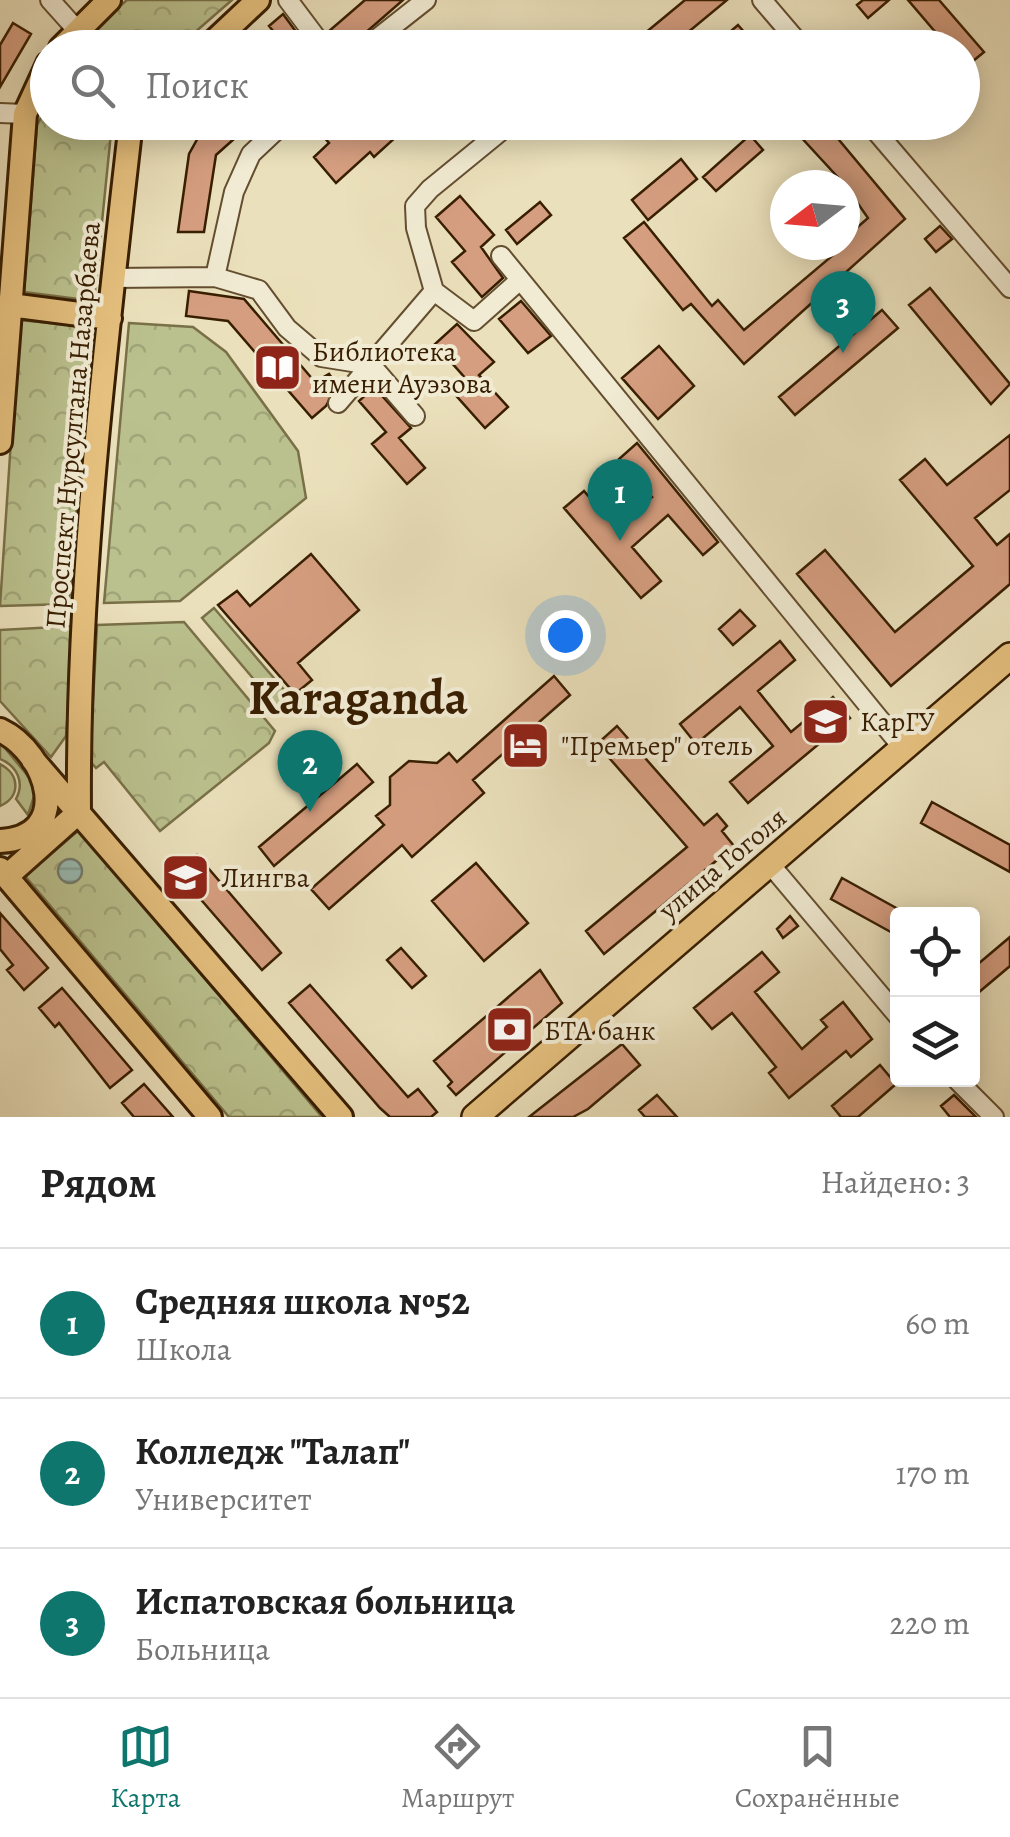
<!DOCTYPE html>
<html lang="ru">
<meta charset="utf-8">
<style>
:root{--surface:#fff;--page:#f2f2f2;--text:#222;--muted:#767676;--line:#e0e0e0;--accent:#0f766e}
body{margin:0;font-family:Alegreya,serif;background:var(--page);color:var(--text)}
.controls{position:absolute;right:30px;bottom:30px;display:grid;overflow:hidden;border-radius:10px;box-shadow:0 5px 25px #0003}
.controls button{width:90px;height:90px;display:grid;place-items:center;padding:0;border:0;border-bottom:2px solid var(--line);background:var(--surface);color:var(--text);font:50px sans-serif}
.compass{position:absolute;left:770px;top:170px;width:90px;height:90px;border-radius:50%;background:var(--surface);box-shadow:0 5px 25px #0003;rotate:254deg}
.you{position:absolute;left:565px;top:635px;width:35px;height:35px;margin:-25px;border:8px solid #fff;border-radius:50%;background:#1a73e8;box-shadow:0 0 0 15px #1a73e833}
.badge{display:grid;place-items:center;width:65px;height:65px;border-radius:50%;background:var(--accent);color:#fff;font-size:32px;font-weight:700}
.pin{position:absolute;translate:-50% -82px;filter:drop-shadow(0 2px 5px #0008)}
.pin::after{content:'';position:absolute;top:52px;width:35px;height:30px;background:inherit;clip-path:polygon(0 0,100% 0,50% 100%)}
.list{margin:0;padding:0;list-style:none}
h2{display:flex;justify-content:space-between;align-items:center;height:130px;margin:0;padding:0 40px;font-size:42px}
h2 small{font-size:32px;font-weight:400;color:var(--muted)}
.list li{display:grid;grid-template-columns:65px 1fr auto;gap:30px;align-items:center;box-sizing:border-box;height:150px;padding:0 40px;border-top:2px solid var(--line)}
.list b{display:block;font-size:38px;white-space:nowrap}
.list p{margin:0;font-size:32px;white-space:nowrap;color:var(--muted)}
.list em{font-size:32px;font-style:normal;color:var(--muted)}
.icon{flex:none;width:55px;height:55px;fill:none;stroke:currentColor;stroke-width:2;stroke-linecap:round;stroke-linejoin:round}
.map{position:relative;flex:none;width:1010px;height:1117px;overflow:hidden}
.search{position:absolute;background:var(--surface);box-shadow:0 5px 25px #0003;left:30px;right:30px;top:30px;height:110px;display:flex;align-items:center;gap:25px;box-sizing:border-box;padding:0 35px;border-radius:55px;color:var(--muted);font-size:38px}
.sheet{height:580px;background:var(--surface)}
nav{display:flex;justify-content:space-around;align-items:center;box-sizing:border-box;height:140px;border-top:2px solid var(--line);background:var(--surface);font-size:28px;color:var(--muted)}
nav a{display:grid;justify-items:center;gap:5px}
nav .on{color:var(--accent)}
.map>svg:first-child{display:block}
.grass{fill:#bac18e;stroke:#797048;stroke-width:2.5}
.park{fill:url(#park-crowns);stroke:#797048;stroke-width:2.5}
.water{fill:url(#water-rules);stroke:#727d6e;stroke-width:2.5}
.building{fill:#d59e80;stroke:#381e01;stroke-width:2.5}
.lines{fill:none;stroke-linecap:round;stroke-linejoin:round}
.minor-casing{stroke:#644e30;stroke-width:22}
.major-casing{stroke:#381e01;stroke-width:28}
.highway-casing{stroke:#381e01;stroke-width:30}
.minor{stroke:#f1ebd3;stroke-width:18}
.major{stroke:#e5c07e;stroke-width:22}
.highway{stroke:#e5c07e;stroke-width:25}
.labels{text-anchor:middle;stroke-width:8;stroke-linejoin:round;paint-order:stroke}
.poi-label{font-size:28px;fill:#381e01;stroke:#f1ebd3;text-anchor:start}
.street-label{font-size:28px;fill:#381e01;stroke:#f1ebd3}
.town-label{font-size:48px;font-weight:bold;fill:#381e01;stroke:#f1ebd3}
</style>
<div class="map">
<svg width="1010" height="1117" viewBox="0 0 1010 1117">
<defs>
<pattern id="park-crowns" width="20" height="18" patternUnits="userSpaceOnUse" patternTransform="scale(2.5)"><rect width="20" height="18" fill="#bac18e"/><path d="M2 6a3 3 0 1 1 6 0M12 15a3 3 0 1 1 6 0" fill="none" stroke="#a1a579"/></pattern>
<pattern id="water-rules" width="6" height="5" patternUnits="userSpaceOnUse" patternTransform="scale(2.5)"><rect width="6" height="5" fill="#99bcb6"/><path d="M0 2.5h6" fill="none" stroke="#85a19b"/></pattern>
</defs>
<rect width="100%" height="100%" fill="#eae0bb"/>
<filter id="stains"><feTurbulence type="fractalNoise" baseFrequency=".002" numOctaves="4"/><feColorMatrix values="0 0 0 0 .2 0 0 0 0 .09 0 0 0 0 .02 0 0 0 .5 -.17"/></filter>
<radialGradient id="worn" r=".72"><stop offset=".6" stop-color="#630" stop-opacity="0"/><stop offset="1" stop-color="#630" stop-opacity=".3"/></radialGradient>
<!-- grass -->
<path class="grass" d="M214,608L296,704L284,715L202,618Z
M0,742L37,787L28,815L16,799C25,782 17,766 0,759Z
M0,764C20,774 21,797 0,806Z"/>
<!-- park -->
<path class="park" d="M127,0H232L178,47L81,48L89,32Z
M47,106L48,122L112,123L94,301L24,292L37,125Z
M19,320L91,327L69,604L0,606Z
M129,323L193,327L226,352L298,451L306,498L180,601L104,603Z
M184,622L275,731L269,743L160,831L104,762L96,768L90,761L97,625Z
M74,626L66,736L51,757L0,701V630Z
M79,830L322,1117H229L25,876Z"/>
<!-- water -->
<path class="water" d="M58 871a12 12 0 1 1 24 0a12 12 0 1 1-24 0Z"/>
<!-- building -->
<path class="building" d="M365,0H403L348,48H336L328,32Z
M685,0H727L669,48H627Z
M863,0H889L868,18L857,5Z
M908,0H939L984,52L962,70V48H949Z
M283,14L308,48H287L269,26Z
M13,23L31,34L0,87V45Z
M738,25L758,48H711Z
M216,122H253L216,155L204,232H178L189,154L199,136Z
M325,122H344L351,131L361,122H384L397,136L374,157L370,152L336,183L314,157L329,143L317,129Z
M787,122H824L905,219L744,364L691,304L683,310L624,238L644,222L712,306L718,300L744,330L845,245V238L868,218L845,185Z
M750,135L763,150L716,191L703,177Z
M681,159L697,179L648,220L632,200Z
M460,196L494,235L481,247L503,278L482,297L452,262L465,251L436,217Z
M540,202L551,215L517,244L506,230Z
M940,226L952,239L936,252L925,239Z
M930,288L1010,384L991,404L909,305Z
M189,291L244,299L315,382L329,374L337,385L326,406L312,418L228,321L186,316Z
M521,301L551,336L528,353L499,319Z
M882,310L898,328L795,415L779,397Z
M457,324L494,362L479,375L508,407L485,428L452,391L466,379L435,344Z
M659,346L694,386L658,419L622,378Z
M374,387L411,428L399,438L425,468L407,484L372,444L386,432L359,401Z
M1010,435V490L975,518L997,545L1010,534V584L891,686L797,574L825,550L895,632L973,566L900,480L925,459L947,485Z
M637,443L718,542L703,555L668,515L632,547L661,581L641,598L564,508L584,491L616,528L652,497L619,459Z
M311,554L359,610L298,663L312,680L295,694L218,605L237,591L250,606Z
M740,610L755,626L733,645L719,629Z
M780,641L795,660L758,691L791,732L833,697L850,718L748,803L730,782L773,746L740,707L696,744L680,724Z
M554,676L570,695L473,780L484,793L412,857L402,845L329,909L311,889L384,825L376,816L390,805V777L409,761L437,763L449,753L457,762Z
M617,726L704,825L717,814L727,826L722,831L734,846L604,954L586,931L687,847L597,744Z
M357,764L373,782L274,866L259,847Z
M932,802L1010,845V872L921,823Z
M197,855L281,953L262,970L177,872Z
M476,863L528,923L484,961L432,901Z
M842,878L898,909V936L831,899Z
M0,913L48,968L24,990L7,970L13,965L0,949Z
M790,916L798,926L783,938L777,929Z
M1010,937V966L972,998V969Z
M401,948L426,976L412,988L387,960Z
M762,952L779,972L755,992L802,1049L827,1027L821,1020L843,1002L872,1039L851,1057L846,1051L789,1098L769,1073L776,1067L732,1013L712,1029L694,1008Z
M540,970L562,1003L456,1095L448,1086L452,1082L434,1061Z
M310,985L408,1097L418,1089L437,1112L431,1117H390L380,1108L289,1003Z
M62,988L132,1070L110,1088L59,1023L55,1027L39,1008Z
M622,1044L640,1065L588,1109L573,1117H529Z
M880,1065L896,1084L858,1117H841L832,1106Z
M144,1084L173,1117H134L122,1103Z
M657,1095L677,1117H645L639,1110Z
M954,1095L976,1117H950L941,1106Z"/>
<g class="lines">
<defs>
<path id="minor" d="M50,0L76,29
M288,0L324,48
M762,0L803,48
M365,48L426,0
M595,48L596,46
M0,113L25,114
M868,122L1010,288
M501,256L903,748
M215,277L234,192L251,154L285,122
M113,278L215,277L259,290L287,328L321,357L371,365L415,416
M434,291L416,228L415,206L430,189L512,122
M338,403L434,291L474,321L520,280
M769,863L898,1016
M957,1080L994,1117"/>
<path id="major" d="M61,48L109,0
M207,48L258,0
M10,305L110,318
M0,442L25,114L48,64
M0,730C49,753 74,837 0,841
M33,760L341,1117
M0,869L210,1117
M6,877L79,812C77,582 105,350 131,122"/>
<path id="highway" d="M475,1117L1010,656"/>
</defs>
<!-- minor casing -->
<use href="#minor" class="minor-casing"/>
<!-- major casing -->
<use href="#major" class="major-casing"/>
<!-- highway casing -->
<use href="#highway" class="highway-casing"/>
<!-- minor -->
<use href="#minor" class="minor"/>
<!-- major -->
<use href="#major" class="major"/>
<!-- highway -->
<use href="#highway" class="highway"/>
</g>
<!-- icons -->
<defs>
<symbol id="library-square" viewBox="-11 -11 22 22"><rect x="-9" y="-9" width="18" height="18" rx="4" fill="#8f2418" stroke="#f1ebd3"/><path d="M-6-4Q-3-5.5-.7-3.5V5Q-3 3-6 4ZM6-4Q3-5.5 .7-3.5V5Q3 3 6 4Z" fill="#fff"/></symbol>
<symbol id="university-square" viewBox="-11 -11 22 22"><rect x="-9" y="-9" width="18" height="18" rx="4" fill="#8f2418" stroke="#f1ebd3"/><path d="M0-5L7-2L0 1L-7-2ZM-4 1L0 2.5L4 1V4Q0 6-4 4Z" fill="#fff"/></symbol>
<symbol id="hotel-square" viewBox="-11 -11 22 22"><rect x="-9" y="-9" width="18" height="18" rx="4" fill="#8f2418" stroke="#f1ebd3"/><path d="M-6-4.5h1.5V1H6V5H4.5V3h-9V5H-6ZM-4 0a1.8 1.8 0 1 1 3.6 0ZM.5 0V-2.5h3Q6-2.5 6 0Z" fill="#fff"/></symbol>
<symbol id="bank-square" viewBox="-11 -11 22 22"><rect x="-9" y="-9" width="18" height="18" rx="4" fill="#8f2418" stroke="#f1ebd3"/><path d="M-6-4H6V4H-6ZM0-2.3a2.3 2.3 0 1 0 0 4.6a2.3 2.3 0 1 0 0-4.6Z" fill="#fff"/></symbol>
</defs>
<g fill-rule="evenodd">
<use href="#library-square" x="250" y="340" width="55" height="55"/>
<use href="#university-square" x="798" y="694" width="55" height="55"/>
<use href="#hotel-square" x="498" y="718" width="55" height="55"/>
<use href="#university-square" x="158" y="850" width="55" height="55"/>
<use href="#bank-square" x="482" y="1002" width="55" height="55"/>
</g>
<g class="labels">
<!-- poi labels -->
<g class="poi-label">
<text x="312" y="361">Библиотека<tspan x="312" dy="32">имени Ауэзова</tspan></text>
<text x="860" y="731">КарГУ</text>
<text x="561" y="755">"Премьер" отель</text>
<text x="221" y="887">Лингва</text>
<text x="544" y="1040">БТА банк</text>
</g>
<!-- street labels -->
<g class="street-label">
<text transform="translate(72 425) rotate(-85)" y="10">Проспект Нурсултана Назарбаева</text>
<text transform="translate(722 863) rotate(-40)" y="10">улица Гоголя</text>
</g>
<!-- town labels -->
<g class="town-label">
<text x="358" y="714">Karaganda</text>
</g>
</g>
<rect width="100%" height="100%" filter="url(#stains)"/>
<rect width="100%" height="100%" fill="url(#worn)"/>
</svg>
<div class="controls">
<button><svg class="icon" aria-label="locate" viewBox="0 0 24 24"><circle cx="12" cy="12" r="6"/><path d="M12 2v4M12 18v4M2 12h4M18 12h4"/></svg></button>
<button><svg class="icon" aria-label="layers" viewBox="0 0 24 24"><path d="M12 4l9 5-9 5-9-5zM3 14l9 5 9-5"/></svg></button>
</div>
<svg class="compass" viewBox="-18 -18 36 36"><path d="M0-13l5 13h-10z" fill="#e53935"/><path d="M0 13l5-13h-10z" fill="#767676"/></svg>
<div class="you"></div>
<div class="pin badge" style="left:620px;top:541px">1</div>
<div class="pin badge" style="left:310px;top:812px">2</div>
<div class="pin badge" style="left:843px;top:353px">3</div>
<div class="search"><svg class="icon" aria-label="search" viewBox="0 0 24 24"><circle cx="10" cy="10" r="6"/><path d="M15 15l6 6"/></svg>Поиск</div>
</div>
<section class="sheet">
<h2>Рядом<small>Найдено: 3</small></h2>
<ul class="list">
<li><span class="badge">1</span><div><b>Средняя школа №52</b><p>Школа</p></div><em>60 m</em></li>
<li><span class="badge">2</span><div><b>Колледж &quot;Талап&quot;</b><p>Университет</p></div><em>170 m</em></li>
<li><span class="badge">3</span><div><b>Испатовская больница</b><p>Больница</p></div><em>220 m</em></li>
</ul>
</section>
<nav>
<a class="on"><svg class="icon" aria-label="map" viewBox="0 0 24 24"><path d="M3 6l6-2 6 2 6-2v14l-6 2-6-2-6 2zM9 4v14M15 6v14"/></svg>Карта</a>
<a><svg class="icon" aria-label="directions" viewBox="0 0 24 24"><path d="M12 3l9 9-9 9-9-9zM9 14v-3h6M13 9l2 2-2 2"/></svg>Маршрут</a>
<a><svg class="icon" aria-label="saved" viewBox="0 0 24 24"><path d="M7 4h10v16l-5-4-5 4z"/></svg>Сохранённые</a>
</nav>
